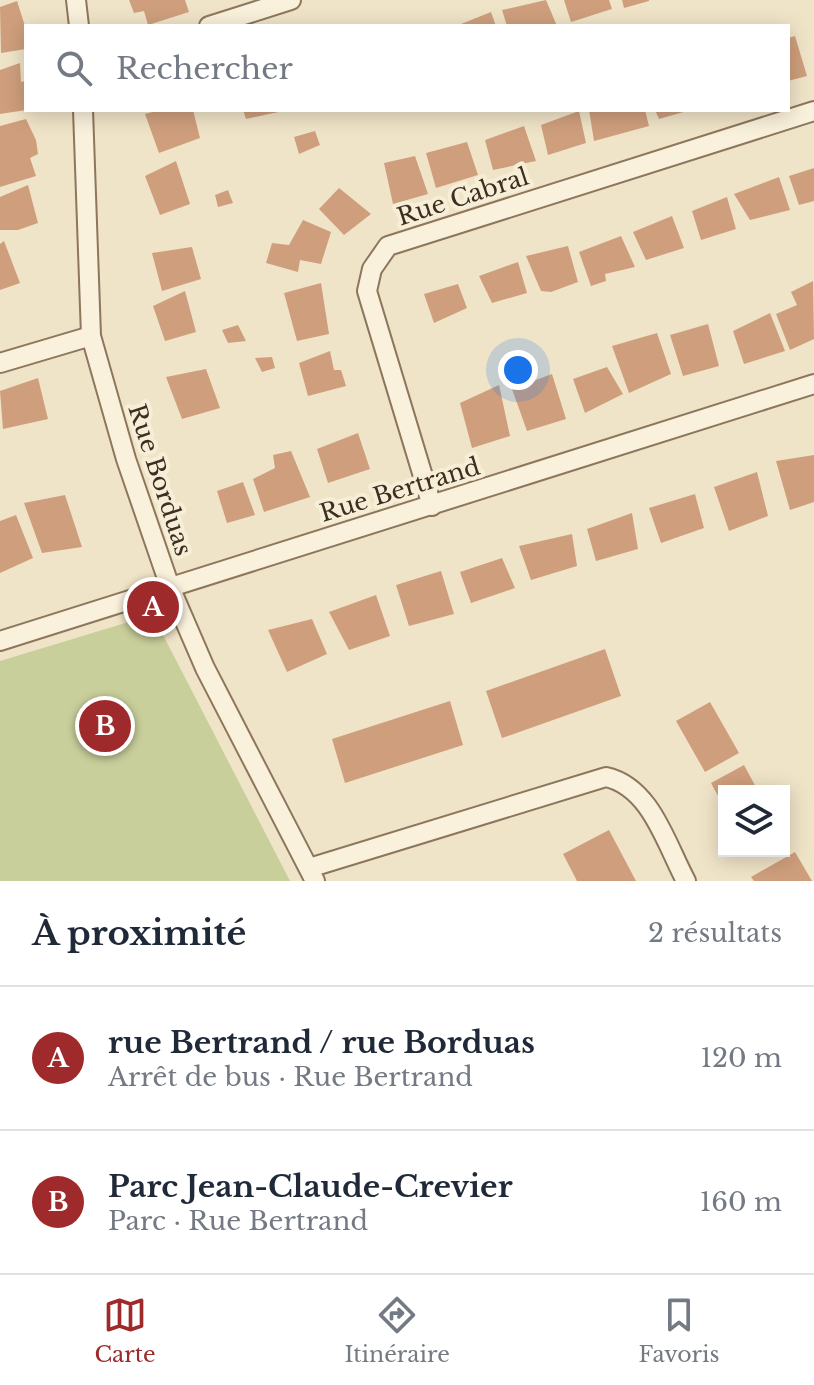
<!DOCTYPE html>
<html lang="fr">
<meta charset="utf-8">
<style>
:root{--surface:#fff;--page:#f2f2f3;--text:#1f2937;--muted:#747a83;--line:#e0e1e3;--accent:#9e2a2b}
body{margin:0;font-family:"Libre Baskerville",serif;background:var(--page);color:var(--text)}
.controls{position:absolute;right:24px;bottom:24px;display:grid;overflow:hidden;border-radius:0px;box-shadow:0 4px 20px #0003}
.controls button{width:72px;height:72px;display:grid;place-items:center;padding:0;border:0;border-bottom:2px solid var(--line);background:var(--surface);color:var(--text);font:40px sans-serif}
.you{position:absolute;left:518px;top:370px;width:28px;height:28px;margin:-20px;border:6px solid #fff;border-radius:50%;background:#1a73e8;box-shadow:0 0 0 12px #1a73e833}
.badge{display:grid;place-items:center;width:52px;height:52px;border-radius:50%;background:var(--accent);color:#fff;font-size:26px;font-weight:700}
.pin{position:absolute;translate:-50% -50%;border:4px solid #fff;box-shadow:0 2px 8px #0006}
.list{margin:0;padding:0;list-style:none}
h2{display:flex;justify-content:space-between;align-items:center;height:104px;margin:0;padding:0 32px;font-size:34px}
h2 small{font-size:26px;font-weight:400;color:var(--muted)}
.list li{display:grid;grid-template-columns:52px 1fr auto;gap:24px;align-items:center;box-sizing:border-box;height:144px;padding:0 32px;border-top:2px solid var(--line)}
.list b{display:block;font-size:30px;white-space:nowrap}
.list p{margin:0;font-size:26px;white-space:nowrap;color:var(--muted)}
.list em{font-size:26px;font-style:normal;color:var(--muted)}
.icon{flex:none;width:44px;height:44px;fill:none;stroke:currentColor;stroke-width:2;stroke-linecap:round;stroke-linejoin:round}
.map{position:relative;flex:none;width:814px;height:881px;overflow:hidden}
.search{position:absolute;background:var(--surface);box-shadow:0 4px 20px #0003;left:24px;right:24px;top:24px;height:88px;display:flex;align-items:center;gap:20px;box-sizing:border-box;padding:0 28px;border-radius:0px;color:var(--muted);font-size:30px}
.sheet{height:392px;background:var(--surface)}
nav{display:flex;justify-content:space-around;align-items:center;box-sizing:border-box;height:112px;border-top:2px solid var(--line);background:var(--surface);font-size:22px;color:var(--muted)}
nav a{display:grid;justify-items:center;gap:4px}
nav .on{color:var(--accent)}
.map>svg:first-child{display:block}
.green{fill:#c9cf9b}
.building{fill:#cf9f7d}
.lines{fill:none;stroke-linecap:round;stroke-linejoin:round}
.street-casing{stroke:#8d765c;stroke-width:22}
.street{stroke:#faf1dc;stroke-width:18}
.labels{text-anchor:middle;stroke-width:8;stroke-linejoin:round;paint-order:stroke}
.street-label{font-size:24px;fill:#3d2e20;stroke:#f7eed8}
</style>
<div class="map">
<svg width="814" height="881" viewBox="0 0 814 881">
<rect width="100%" height="100%" fill="#f0e4c8"/>
<!-- green -->
<path class="green" d="M143,620L161,631L290,881H0V661L132,621Z"/>
<!-- building -->
<path class="building" d="M129,0H185L189,12L148,25L144,11L134,13Z
M546,0L557,26H507L502,10Z
M564,0H609L612,9L571,22Z
M622,0H649V1L624,8Z
M17,1L26,29V49L1,53L0,7Z
M491,12L496,26H456Z
M795,36L807,76L788,81V38Z
M20,63L21,82L26,81V110L0,114V70Z
M160,110H193L200,138L159,153L145,114Z
M243,110H282L283,111L246,119Z
M589,110H645L649,126L594,141Z
M655,110H687V111L659,119Z
M579,111L586,143L548,155L541,125Z
M26,119L36,140L38,154L30,158L36,176L0,187V126Z
M524,126L536,161L493,170L485,140Z
M315,131L320,145L299,154L294,137Z
M467,142L478,175L436,188L426,153Z
M415,156L428,194L393,204L384,163Z
M176,161L190,204L160,215L145,176Z
M814,168V201L799,205L789,176Z
M779,177L790,210L750,220L734,194Z
M28,185L38,223L18,230H0V197Z
M339,188L371,214L344,235L319,209Z
M228,190L233,203L218,207L215,195Z
M727,197L736,229L701,240L692,211Z
M672,216L684,248L646,260L633,232Z
M303,220L331,232L321,264L300,260L298,272L266,263L272,243L289,245Z
M621,236L635,267L605,274L606,281L591,286L579,252Z
M4,241L20,283L0,290V244Z
M568,246L578,282L551,292L541,291L526,256Z
M192,247L201,279L162,291L152,253Z
M518,262L527,293L492,303L479,276Z
M813,281L814,339L790,350L776,314L797,305L791,292Z
M321,283L329,334L297,341L284,293Z
M458,284L467,308L434,323L424,294Z
M185,291L196,332L165,341L153,306Z
M770,313L785,351L744,364L733,331Z
M708,324L719,366L683,376L670,335Z
M238,325L246,341L228,343L222,330Z
M657,333L671,374L629,393L612,346Z
M330,351L334,370H341L346,386L308,396L299,363Z
M272,357L275,368L262,372L255,358Z
M607,367L623,394L585,413L573,379Z
M206,369L220,408L182,419L166,377Z
M552,374L566,419L527,431L512,389Z
M38,378L48,419L3,429L0,391Z
M499,385L510,436L472,448L460,403Z
M358,433L370,469L328,483L317,449Z
M291,451L310,497L264,512L253,479L275,468L273,455Z
M814,455V502L790,510L776,461Z
M757,472L768,516L729,531L714,487Z
M243,482L255,515L227,523L217,491Z
M695,494L704,528L661,543L649,508Z
M65,495L82,547L42,553L24,503Z
M632,513L638,549L596,561L587,529Z
M16,515L33,558L0,573V521Z
M572,534L577,566L531,580L519,546Z
M502,558L515,588L471,603L460,572Z
M441,571L454,614L409,626L396,585Z
M376,595L390,636L349,650L329,612Z
M312,619L327,654L287,672L268,630Z
M605,649L621,696L502,738L486,691Z
M450,701L463,745L345,783L332,739Z
M710,702L739,753L705,772L676,721Z
M744,765L758,791H724V807L711,783Z
M609,830L636,881H577L563,854Z
M795,852L812,881H754L751,877Z"/>
<g class="lines">
<defs>
<path id="street" d="M76,0L79,26
M209,26L291,0
M83,110L91,336L126,459L170,587L205,668L315,881
M0,363L91,336
M432,506L367,291L372,269L388,246L814,111
M0,641L814,384
M309,868L606,777C651,787 666,844 686,881"/>
</defs>
<!-- street casing -->
<use href="#street" class="street-casing"/>
<!-- street -->
<use href="#street" class="street"/>
</g>
<g class="labels">
<!-- street labels -->
<g class="street-label">
<text transform="translate(463 197) rotate(-18)" y="8">Rue Cabral</text>
<text transform="translate(160 480) rotate(72)" y="8">Rue Borduas</text>
<text transform="translate(400 490) rotate(-17)" y="8">Rue Bertrand</text>
</g>
</g>
</svg>
<div class="controls">
<button><svg class="icon" aria-label="layers" viewBox="0 0 24 24"><path d="M12 4l9 5-9 5-9-5zM3 14l9 5 9-5"/></svg></button>
</div>
<div class="you"></div>
<div class="pin badge" style="left:153px;top:607px">A</div>
<div class="pin badge" style="left:105px;top:726px">B</div>
<div class="search"><svg class="icon" aria-label="search" viewBox="0 0 24 24"><circle cx="10" cy="10" r="6"/><path d="M15 15l6 6"/></svg>Rechercher</div>
</div>
<section class="sheet">
<h2>À proximité<small>2 résultats</small></h2>
<ul class="list">
<li><span class="badge">A</span><div><b>rue Bertrand / rue Borduas</b><p>Arrêt de bus · Rue Bertrand</p></div><em>120 m</em></li>
<li><span class="badge">B</span><div><b>Parc Jean-Claude-Crevier</b><p>Parc · Rue Bertrand</p></div><em>160 m</em></li>
</ul>
</section>
<nav>
<a class="on"><svg class="icon" aria-label="map" viewBox="0 0 24 24"><path d="M3 6l6-2 6 2 6-2v14l-6 2-6-2-6 2zM9 4v14M15 6v14"/></svg>Carte</a>
<a><svg class="icon" aria-label="directions" viewBox="0 0 24 24"><path d="M12 3l9 9-9 9-9-9zM9 14v-3h6M13 9l2 2-2 2"/></svg>Itinéraire</a>
<a><svg class="icon" aria-label="saved" viewBox="0 0 24 24"><path d="M7 4h10v16l-5-4-5 4z"/></svg>Favoris</a>
</nav>
